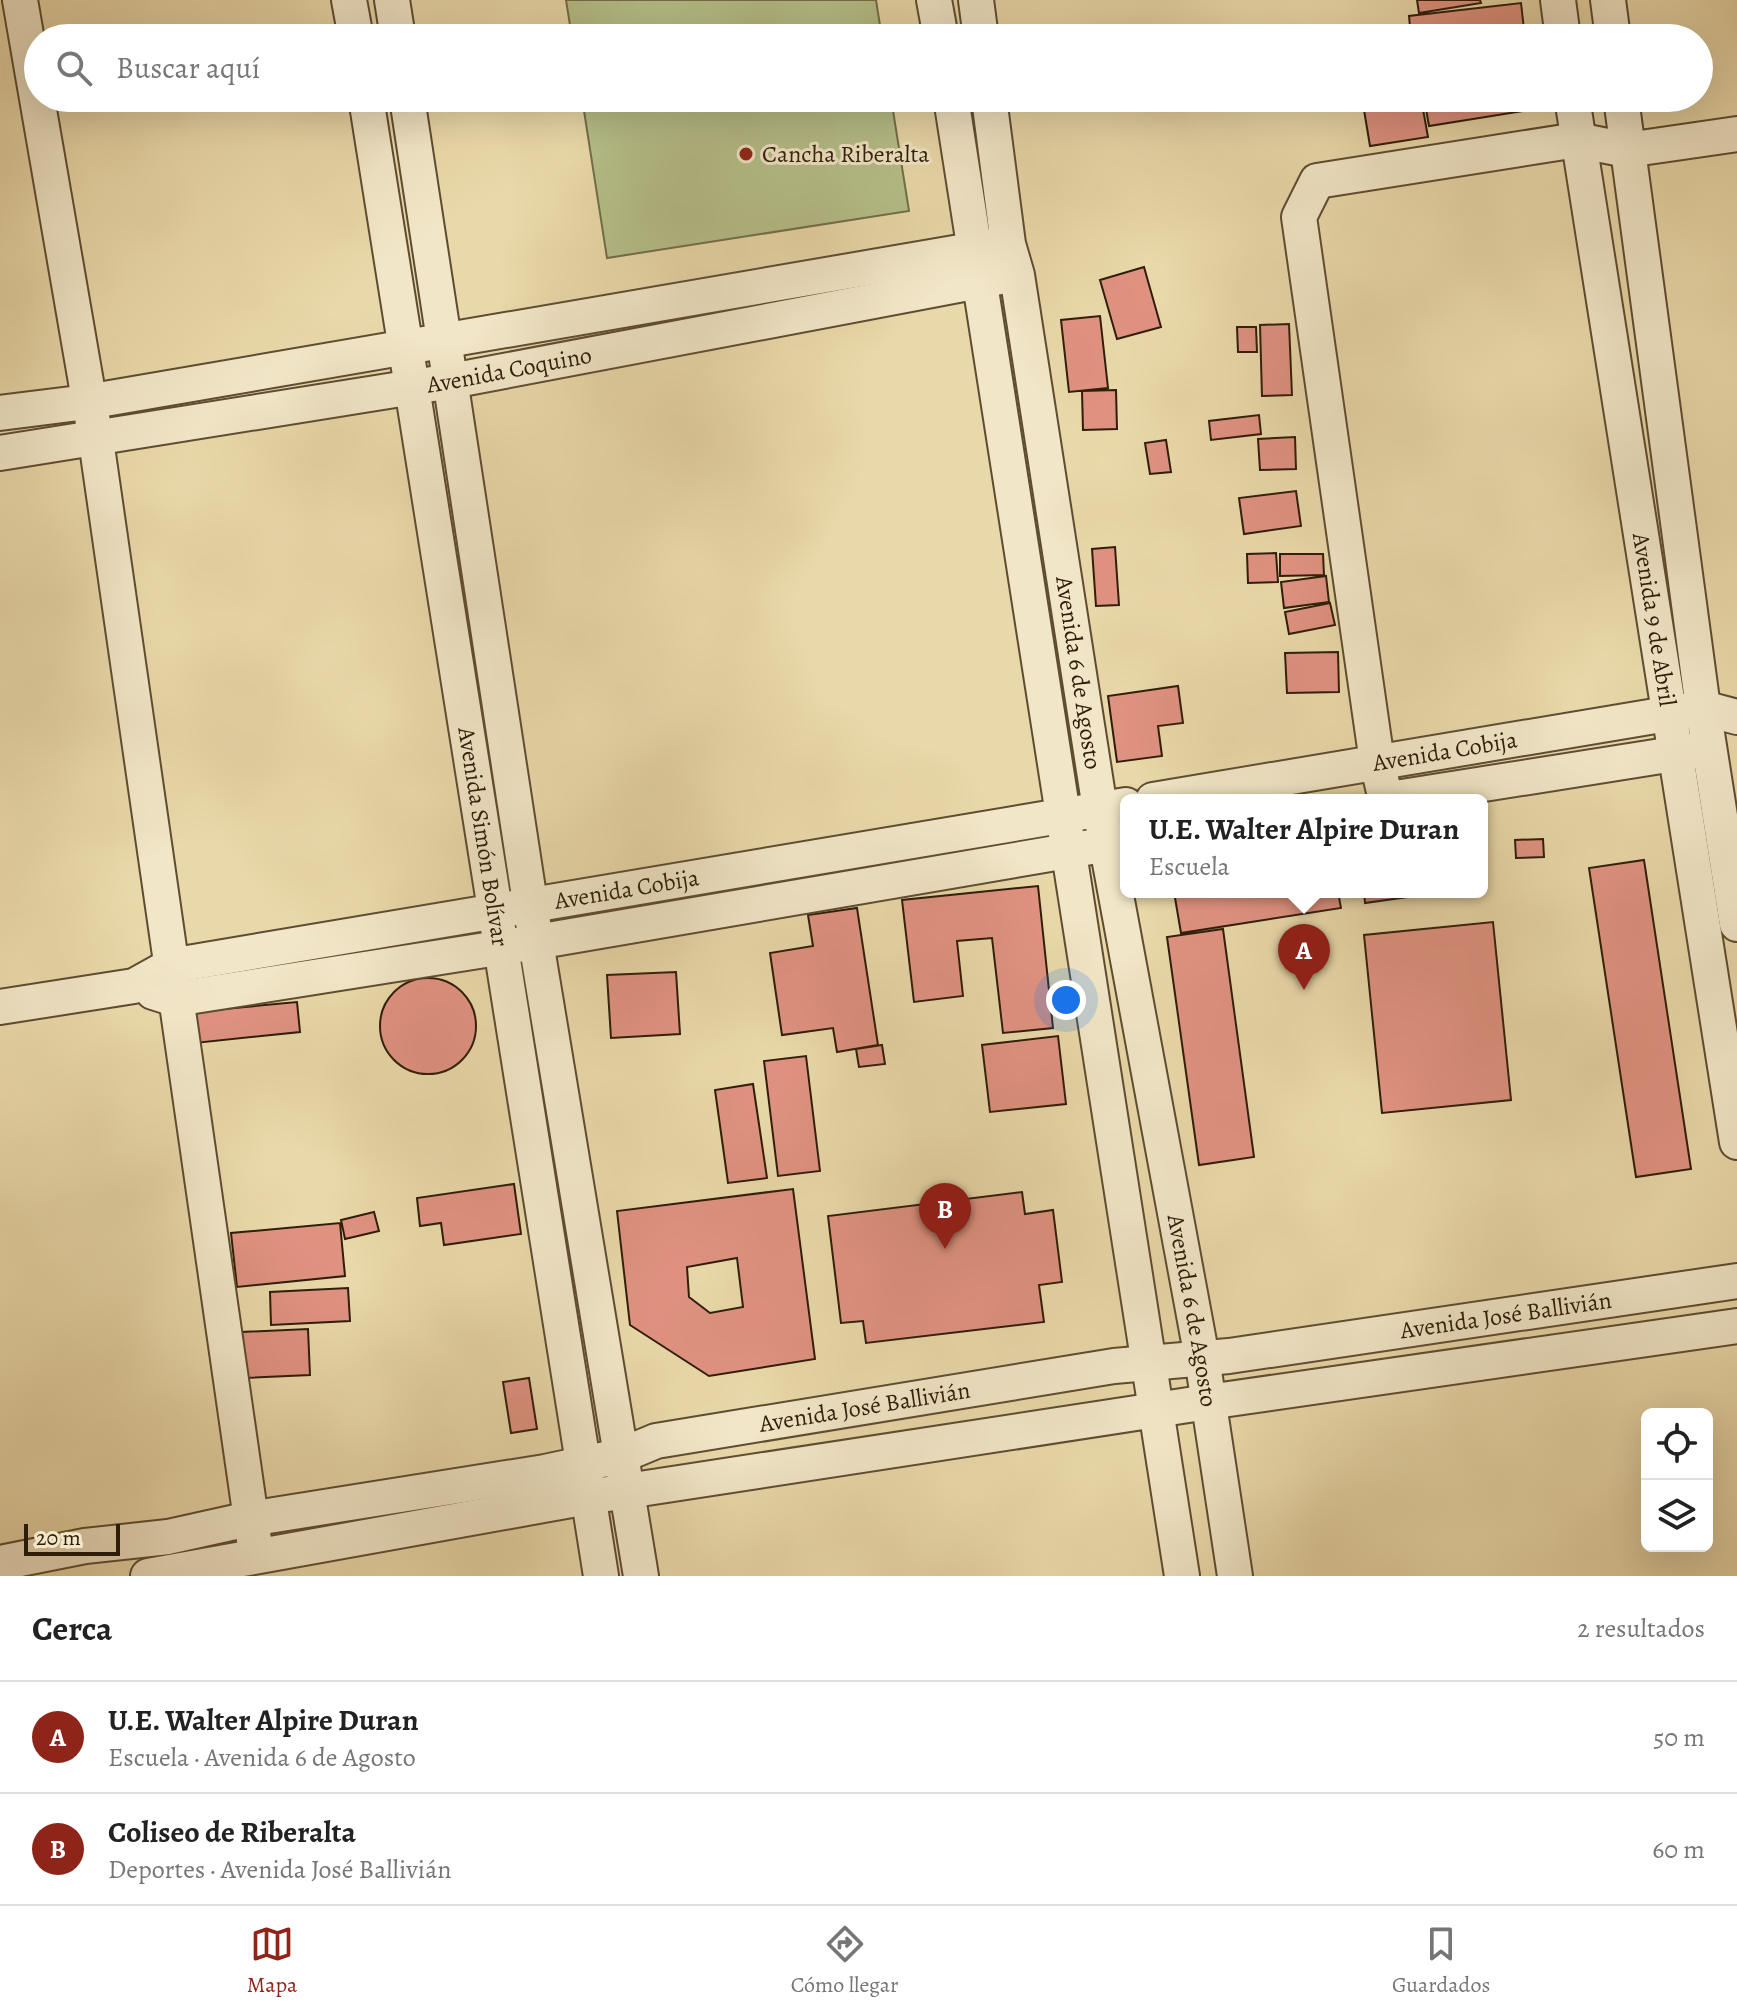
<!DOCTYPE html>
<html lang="es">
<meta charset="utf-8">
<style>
:root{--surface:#fff;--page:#f6f6f6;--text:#222;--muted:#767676;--line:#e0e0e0;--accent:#8f2418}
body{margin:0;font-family:Alegreya,serif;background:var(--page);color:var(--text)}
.controls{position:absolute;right:24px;bottom:24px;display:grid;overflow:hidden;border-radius:12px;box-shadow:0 8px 32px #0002}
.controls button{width:72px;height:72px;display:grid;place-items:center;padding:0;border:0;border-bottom:2px solid var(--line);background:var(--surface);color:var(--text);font:40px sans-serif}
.scale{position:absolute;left:24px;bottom:20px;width:96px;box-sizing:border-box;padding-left:8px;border:4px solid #2f1d0a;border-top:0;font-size:22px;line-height:28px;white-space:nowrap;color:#2f1d0a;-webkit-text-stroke:6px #f1e6c7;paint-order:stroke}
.you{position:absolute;left:1066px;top:1000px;width:28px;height:28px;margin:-20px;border:6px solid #fff;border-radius:50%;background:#1a73e8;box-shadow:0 0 0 12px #1a73e833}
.badge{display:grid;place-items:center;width:52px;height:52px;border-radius:50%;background:var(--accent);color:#fff;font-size:26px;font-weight:700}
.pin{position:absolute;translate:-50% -66px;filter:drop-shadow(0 2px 4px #0008)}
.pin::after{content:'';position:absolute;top:42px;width:28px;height:24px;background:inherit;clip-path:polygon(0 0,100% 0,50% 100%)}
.popup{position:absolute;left:1120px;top:794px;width:368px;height:104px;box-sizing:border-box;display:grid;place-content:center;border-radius:12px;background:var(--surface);filter:drop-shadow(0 2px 6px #0005);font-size:26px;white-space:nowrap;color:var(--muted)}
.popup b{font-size:30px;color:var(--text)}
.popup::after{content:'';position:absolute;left:50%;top:100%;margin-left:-16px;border:16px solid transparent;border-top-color:var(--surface)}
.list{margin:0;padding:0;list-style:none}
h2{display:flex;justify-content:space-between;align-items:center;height:104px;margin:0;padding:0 32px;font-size:34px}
h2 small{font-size:26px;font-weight:400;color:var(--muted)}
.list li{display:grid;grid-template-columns:52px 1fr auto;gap:24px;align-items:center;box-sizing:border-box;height:112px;padding:0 32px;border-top:2px solid var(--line)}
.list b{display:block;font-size:30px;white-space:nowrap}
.list p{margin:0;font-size:26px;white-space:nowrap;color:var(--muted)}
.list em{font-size:26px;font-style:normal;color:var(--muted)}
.icon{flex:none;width:44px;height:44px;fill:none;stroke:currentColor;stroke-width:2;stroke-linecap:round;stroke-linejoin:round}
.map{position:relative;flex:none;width:1737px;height:1576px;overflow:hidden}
.search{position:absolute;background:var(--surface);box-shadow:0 8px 32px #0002;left:24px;right:24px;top:24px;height:88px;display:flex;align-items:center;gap:20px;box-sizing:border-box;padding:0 28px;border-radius:44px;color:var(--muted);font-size:30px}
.sheet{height:328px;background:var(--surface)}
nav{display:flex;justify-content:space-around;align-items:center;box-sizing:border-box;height:112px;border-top:2px solid var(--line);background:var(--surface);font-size:22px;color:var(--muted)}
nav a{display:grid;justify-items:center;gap:4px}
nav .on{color:var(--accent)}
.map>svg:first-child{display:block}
.green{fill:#b5bf89;stroke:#726e4a;stroke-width:2}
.building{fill:#e09281;stroke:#2f1d0a;stroke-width:2;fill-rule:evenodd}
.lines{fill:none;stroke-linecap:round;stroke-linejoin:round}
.minor-casing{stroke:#5e4c32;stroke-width:38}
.minor{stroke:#f1e6c7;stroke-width:34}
.poi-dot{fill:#8f2418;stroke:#f1e6c7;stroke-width:3}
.labels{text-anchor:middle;stroke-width:6;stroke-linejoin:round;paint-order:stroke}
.poi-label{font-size:24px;fill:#2f1d0a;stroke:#f1e6c7;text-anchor:start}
.street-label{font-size:24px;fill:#2f1d0a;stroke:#f1e6c7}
</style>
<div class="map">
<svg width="1737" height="1576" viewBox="0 0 1737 1576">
<rect width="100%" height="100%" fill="#e9d8a9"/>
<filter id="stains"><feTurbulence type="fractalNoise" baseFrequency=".0025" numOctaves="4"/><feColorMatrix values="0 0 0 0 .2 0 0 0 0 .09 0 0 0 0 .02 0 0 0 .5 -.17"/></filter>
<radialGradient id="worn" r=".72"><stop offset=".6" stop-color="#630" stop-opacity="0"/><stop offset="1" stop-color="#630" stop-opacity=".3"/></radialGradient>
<!-- green -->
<path class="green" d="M566,0H876L882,38H572Z
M582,98H891L909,211L607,258Z"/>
<!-- building -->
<path class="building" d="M1417,0H1480L1481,3L1419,13Z
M1521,3L1525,38H1411L1409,16Z
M1362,98H1421L1428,137L1370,146Z
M1424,98H1533L1535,109L1429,126Z
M1144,267L1161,327L1117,339L1100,280Z
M1100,316L1108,388L1069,392L1061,320Z
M1289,324L1292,395L1262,396L1260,325Z
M1237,327H1256L1257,352H1238Z
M1116,390L1117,429L1083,430L1082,391Z
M1259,415L1261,434L1211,440L1209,421Z
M1295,437L1296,469L1260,470L1258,439Z
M1166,440L1171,472L1150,474L1145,443Z
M1296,491L1301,526L1244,534L1239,498Z
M1115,547L1119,605L1096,606L1092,549Z
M1276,553L1278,582L1248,583L1247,554Z
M1280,554H1323L1324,575L1280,576Z
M1326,576L1329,602L1284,608L1281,582Z
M1330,603L1335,625L1289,634L1285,612Z
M1338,652L1339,692L1287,693L1285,653Z
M1178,686L1183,723L1158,726L1162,756L1117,762L1108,696Z
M1543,839L1544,857L1516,858L1515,840Z
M1644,860L1691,1169L1636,1177L1589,868Z
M1038,886L1053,1028L1003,1033L992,938L957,941L963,996L914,1002L902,900Z
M1174,892H1338L1341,908L1181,933Z
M1364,892H1443L1365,903Z
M857,908L878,1045L837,1052L833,1028L782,1035L770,953L813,946L808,915Z
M1493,922L1511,1100L1382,1113L1364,935Z
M1223,929L1254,1157L1199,1165L1167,937Z
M676,972L680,1034L611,1038L607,975Z
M380 1026a48 48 0 1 1 96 0a48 48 0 1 1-96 0Z
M297,1002L300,1032L195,1043L192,1012Z
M1058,1036L1066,1104L990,1112L982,1045Z
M882,1045L885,1064L859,1067L856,1049Z
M806,1056L820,1171L778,1176L764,1061Z
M753,1084L767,1178L728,1183L715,1090Z
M514,1184L521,1234L444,1245L441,1223L420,1226L417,1198Z
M793,1189L815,1359L709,1376L630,1325L617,1211ZM737,1258L743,1307L710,1313L689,1297L687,1267Z
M1022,1192L1025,1214L1053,1210L1062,1282L1039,1285L1044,1322L866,1343L863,1321L841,1323L828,1216Z
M374,1212L379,1231L345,1239L341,1220Z
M340,1223L345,1276L237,1287L231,1233Z
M348,1288L350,1321L271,1325L270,1292Z
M308,1329L310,1375L244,1378L242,1332Z
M529,1378L537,1429L511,1433L503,1382Z"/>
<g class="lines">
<defs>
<g id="minor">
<path d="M20,0L96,440L254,1540"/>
<path d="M349,0L356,38"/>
<path d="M392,0L398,38"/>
<path d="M934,0L941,38"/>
<path d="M976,0L981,38"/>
<path d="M1558,0L1563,38"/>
<path d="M1608,0L1613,38"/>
<path id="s1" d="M366,98L601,1576"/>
<path d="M407,98L536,942L641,1576"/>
<path d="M951,98L1182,1576"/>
<path id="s2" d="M989,98L1008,244L1017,275L1100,809L1202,1358L1235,1576"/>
<path id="s3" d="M1572,98L1737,1142"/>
<path d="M1621,98L1703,708L1737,924"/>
<path d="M0,413L87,402L995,246"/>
<path id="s4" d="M0,453L451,381L1000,277"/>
<path id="s5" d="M1153,800L1703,708L1737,717"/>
<path d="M1383,800L1699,750"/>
<path d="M1386,800L1377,762L1299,217L1317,181L1577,140L1627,150L1737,134"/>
<path d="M153,992L175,999L536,942L1091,847"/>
<path id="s6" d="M0,1007L134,986L170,966L1126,805"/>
<path id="s7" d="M0,1563L85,1546L168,1537L249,1519L545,1472L620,1456L656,1441L1114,1366L1229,1356L1737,1281"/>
<path d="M148,1576L588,1497L1208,1402L1737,1326"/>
</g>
</defs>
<!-- minor casing -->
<use href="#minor" class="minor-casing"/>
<!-- minor -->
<use href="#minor" class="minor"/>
</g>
<!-- markers -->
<circle class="poi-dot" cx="746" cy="154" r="8"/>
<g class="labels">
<!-- poi labels -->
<g class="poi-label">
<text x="762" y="162">Cancha Riberalta</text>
</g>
<!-- street labels -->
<g class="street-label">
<text dy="8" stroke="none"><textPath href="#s4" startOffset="516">Avenida Coquino</textPath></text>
<text dy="8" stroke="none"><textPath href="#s3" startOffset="528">Avenida 9 de Abril</textPath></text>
<text dy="8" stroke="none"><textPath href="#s2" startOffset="582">Avenida 6 de Agosto</textPath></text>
<text dy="8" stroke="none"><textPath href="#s5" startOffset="296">Avenida Cobija</textPath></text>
<text dy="8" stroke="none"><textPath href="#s1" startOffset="748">Avenida Simón Bolívar</textPath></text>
<text dy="8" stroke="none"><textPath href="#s6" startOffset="640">Avenida Cobija</textPath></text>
<text dy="8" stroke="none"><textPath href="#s2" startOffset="1230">Avenida 6 de Agosto</textPath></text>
<text dy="8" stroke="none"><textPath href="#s7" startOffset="1528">Avenida José Ballivián</textPath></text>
<text dy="8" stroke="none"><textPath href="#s7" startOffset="880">Avenida José Ballivián</textPath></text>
</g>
</g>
<rect width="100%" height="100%" filter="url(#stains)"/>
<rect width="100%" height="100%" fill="url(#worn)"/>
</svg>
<div class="controls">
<button><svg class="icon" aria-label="locate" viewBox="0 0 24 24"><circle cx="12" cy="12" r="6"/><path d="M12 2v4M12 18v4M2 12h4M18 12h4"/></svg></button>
<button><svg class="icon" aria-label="layers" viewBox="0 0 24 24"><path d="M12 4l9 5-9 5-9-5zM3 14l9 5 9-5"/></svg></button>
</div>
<div class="scale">20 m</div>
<div class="you"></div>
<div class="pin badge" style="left:1304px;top:990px">A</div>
<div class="popup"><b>U.E. Walter Alpire Duran</b>Escuela</div>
<div class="pin badge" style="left:945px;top:1249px">B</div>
<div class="search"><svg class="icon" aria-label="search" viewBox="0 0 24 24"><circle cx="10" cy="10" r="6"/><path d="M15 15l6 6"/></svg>Buscar aquí</div>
</div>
<section class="sheet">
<h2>Cerca<small>2 resultados</small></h2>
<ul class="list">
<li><span class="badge">A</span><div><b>U.E. Walter Alpire Duran</b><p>Escuela · Avenida 6 de Agosto</p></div><em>50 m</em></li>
<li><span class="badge">B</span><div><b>Coliseo de Riberalta</b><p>Deportes · Avenida José Ballivián</p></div><em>60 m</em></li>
</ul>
</section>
<nav>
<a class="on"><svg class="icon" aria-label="map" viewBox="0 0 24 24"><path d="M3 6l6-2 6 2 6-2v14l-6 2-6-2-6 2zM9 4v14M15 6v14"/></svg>Mapa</a>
<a><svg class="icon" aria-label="directions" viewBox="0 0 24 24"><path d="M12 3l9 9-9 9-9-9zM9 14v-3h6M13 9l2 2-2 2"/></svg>Cómo llegar</a>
<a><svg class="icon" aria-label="saved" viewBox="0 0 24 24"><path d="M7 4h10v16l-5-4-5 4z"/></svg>Guardados</a>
</nav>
